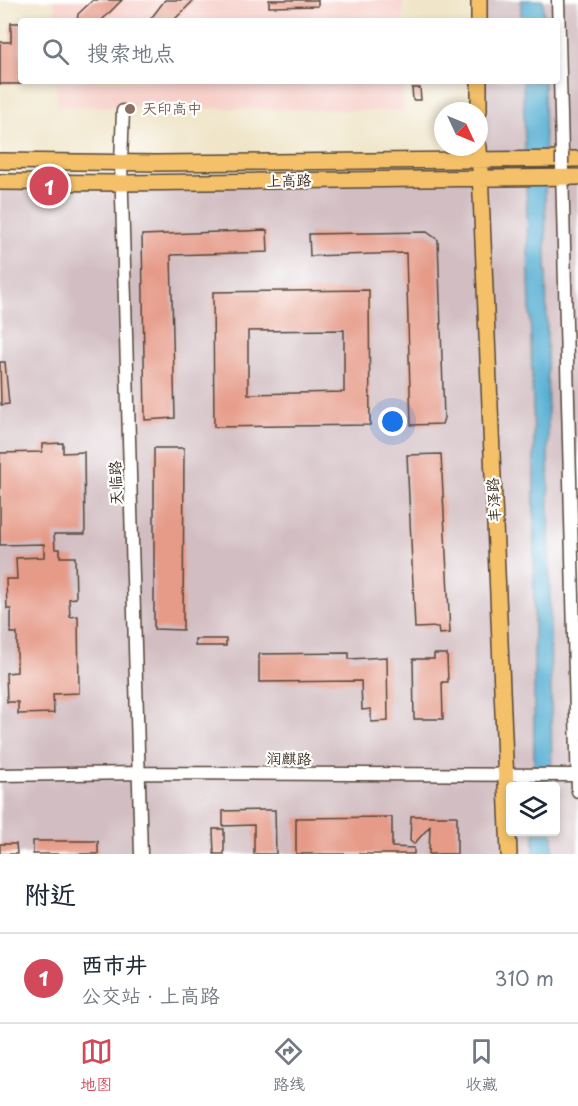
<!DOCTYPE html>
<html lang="zh">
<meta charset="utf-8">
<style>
:root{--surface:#fff;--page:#f6f6f7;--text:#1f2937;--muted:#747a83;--line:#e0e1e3;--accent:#d1495b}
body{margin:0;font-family:"Playpen Sans","LXGW WenKai TC",sans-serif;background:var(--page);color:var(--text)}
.controls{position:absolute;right:18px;bottom:18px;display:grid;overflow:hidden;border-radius:6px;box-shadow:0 3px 9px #0003}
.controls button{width:54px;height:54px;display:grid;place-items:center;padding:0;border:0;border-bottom:2px solid var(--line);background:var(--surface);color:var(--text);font:30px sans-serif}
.compass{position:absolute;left:434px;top:102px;width:54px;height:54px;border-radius:50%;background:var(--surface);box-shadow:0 3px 9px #0003;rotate:134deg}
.you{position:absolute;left:393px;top:422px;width:21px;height:21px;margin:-15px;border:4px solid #fff;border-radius:50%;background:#1a73e8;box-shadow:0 0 0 9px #1a73e833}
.badge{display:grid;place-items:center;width:39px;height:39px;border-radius:50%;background:var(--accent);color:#fff;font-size:20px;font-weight:700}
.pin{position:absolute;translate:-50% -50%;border:3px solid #fff;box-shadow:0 2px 6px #0006}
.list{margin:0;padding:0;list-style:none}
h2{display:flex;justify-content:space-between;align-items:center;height:78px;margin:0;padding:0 24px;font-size:26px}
h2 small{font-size:20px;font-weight:400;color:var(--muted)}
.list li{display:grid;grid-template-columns:39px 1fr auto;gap:18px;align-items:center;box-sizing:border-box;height:90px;padding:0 24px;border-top:2px solid var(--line)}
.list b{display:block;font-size:22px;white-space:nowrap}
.list p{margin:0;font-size:20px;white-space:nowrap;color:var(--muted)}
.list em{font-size:20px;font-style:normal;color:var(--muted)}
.icon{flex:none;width:33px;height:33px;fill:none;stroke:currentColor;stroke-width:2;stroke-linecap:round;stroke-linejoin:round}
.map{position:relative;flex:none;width:578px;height:854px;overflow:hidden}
.search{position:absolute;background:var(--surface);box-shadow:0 3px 9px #0003;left:18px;right:18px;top:18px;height:66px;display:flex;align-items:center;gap:15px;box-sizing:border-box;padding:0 21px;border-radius:6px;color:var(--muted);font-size:22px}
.sheet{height:168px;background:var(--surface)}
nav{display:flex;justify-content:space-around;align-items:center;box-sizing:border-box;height:84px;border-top:2px solid var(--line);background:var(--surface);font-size:16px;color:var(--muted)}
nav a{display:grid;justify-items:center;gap:3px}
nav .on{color:var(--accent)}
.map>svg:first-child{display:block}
.built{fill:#f7d0ca}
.industrial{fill:#d2bec2;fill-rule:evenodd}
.water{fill:#56afd3;stroke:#486c78;stroke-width:1.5}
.building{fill:#e69b89;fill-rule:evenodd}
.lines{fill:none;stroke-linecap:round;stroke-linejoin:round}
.minor-casing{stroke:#564638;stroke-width:15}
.major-casing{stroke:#564638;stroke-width:18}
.minor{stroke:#fff;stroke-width:12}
.major{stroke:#f4c16a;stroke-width:15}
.minor-bridge-casing{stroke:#564638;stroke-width:15;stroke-linecap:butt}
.minor-bridge{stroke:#fff;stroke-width:12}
.education-dot{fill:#8d6e63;stroke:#fff;stroke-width:2}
.labels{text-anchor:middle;stroke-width:4.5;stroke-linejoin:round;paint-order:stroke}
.education-label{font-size:15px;fill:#785e54;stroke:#fff;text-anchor:start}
.street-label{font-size:15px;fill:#3b2a1e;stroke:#fff}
</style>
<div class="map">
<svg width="578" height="854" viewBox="0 0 578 854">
<rect width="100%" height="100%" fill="#fff"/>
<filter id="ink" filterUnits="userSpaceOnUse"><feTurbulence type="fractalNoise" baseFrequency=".0167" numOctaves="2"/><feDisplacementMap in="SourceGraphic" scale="12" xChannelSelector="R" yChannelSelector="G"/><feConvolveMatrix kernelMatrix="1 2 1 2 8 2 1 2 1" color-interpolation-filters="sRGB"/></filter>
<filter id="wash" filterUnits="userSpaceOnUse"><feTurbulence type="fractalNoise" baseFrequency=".008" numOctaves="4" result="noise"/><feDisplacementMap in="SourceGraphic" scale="24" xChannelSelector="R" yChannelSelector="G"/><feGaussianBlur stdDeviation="1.35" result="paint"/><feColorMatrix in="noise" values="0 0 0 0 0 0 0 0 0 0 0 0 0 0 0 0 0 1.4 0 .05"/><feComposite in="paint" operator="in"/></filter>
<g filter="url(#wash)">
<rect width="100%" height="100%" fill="#f0e5c9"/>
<!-- built -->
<path class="built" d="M55,0H403V21H55Z
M56,81H403V111L57,106Z"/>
<!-- industrial -->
<path class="industrial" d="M479,0H578V854H0V182L479,178V81H557V21H479ZM510,786H556V832H510Z"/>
<!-- water -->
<path class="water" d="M521,0H543L544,21H521Z
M523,81H544L552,786H534V441Z
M534,832H553V854H534Z"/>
<g id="blocks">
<!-- building -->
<path class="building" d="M93,0H122L101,21H77L78,14Z
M165,0H194L173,21H149Z
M269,0H318V6L269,7Z
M11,23H21V84H0V42H11Z
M412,88H420L421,100H413Z
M267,230L268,252L171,255L175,418L145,420L142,235Z
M427,232L438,240L444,418L442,424L411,425L406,253L310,256L309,234Z
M369,290L370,425L214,427L213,292ZM344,330V392L248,394V331Z
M0,362H5L9,404L1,405Z
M63,443V453L84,452L85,534H54L55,549H60V557H75L76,598L69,599L70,617L78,616L79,693L53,694L54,713L18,714V702H7L6,673L17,672V633H11V609H7L6,579H17L16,558L44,557V544L0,545V453L42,452V444Z
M154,448H184L183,630L154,629Z
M441,454L450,633L439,634L438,627L415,628L407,455Z
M195,639H226V646H195Z
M349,653V659L387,657L388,721L371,722V709L362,710L361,681L259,682V654Z
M434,654H447L448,682H442L443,719H414L413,659H434Z
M263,810H275L276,854H254V825L223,826V811Z
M411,816H457V854H429L430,826L414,844L410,841Z
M392,817V847L414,848V854H296V818Z
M213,829H224V854H214Z
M33,841H98V854H33Z
M0,844H16L17,854H0Z"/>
</g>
</g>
<g filter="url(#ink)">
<use href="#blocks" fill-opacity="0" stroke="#564638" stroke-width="1.5"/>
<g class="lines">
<defs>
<path id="minor" d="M558,0L562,153
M123,111L121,162L141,854
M562,168L578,791
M0,775L140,773L578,775"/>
<path id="major" d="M479,0V21
M479,81V111
M479,147L509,854
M0,161L155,163L578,159
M0,182L122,183L578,177"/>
</defs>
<!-- minor casing -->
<use href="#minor" class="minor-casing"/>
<!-- major casing -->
<use href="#major" class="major-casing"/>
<!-- minor -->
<use href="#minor" class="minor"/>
<!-- major -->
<use href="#major" class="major"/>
<defs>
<path id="minor-bridge" d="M562,153V164"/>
</defs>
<!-- minor-bridge casing -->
<use href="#minor-bridge" class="minor-bridge-casing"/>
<!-- minor-bridge -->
<use href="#minor-bridge" class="minor-bridge"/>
</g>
</g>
<!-- markers -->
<circle class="education-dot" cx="130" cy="109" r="6"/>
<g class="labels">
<!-- education labels -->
<g class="education-label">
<text x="142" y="114">天印高中</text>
</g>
<!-- street labels -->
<g class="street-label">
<text transform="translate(289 181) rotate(-1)" y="5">上高路</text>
<text transform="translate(116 483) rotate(-92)" y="5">天临路</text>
<text transform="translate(494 500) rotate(-93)" y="5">丰泽路</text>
<text transform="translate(289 759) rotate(1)" y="5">润麒路</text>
</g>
</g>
</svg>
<div class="controls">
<button><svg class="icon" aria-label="layers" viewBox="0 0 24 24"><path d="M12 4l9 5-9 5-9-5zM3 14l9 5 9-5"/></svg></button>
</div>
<svg class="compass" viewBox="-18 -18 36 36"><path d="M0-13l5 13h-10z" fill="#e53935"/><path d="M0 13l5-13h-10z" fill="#747a83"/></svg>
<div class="you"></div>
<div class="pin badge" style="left:49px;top:186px">1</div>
<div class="search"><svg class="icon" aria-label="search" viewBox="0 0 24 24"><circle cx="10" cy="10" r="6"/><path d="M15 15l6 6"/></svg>搜索地点</div>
</div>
<section class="sheet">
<h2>附近<small></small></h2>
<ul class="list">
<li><span class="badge">1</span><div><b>西市井</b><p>公交站 · 上高路</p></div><em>310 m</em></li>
</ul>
</section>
<nav>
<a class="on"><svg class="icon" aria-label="map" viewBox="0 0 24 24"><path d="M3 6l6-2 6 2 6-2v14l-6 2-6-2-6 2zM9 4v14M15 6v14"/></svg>地图</a>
<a><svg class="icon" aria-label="directions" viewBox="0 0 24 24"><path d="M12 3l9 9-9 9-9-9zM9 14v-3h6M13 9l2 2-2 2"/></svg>路线</a>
<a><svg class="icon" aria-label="saved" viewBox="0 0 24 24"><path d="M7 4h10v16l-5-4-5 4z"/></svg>收藏</a>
</nav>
